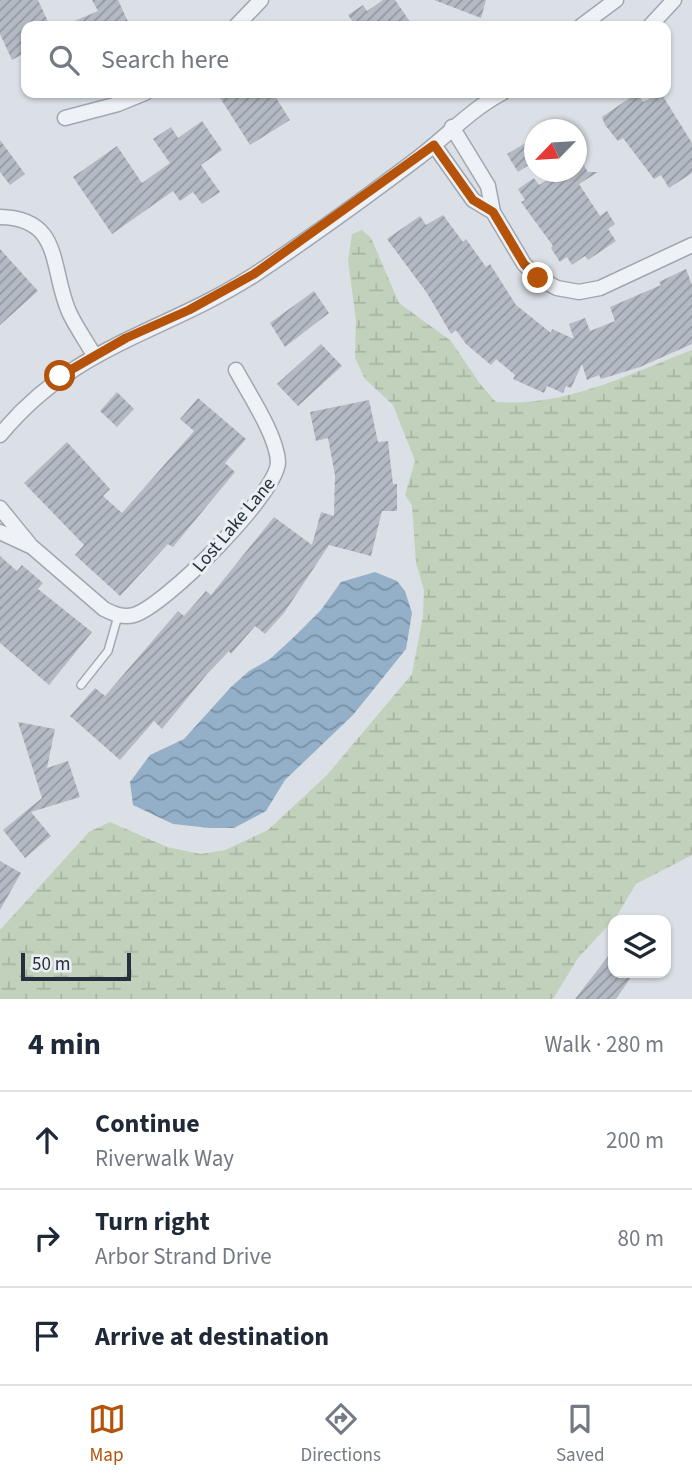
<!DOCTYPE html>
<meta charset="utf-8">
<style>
:root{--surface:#fff;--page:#f2f2f3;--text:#1f2937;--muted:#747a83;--line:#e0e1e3;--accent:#b45309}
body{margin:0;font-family:"Source Sans 3",sans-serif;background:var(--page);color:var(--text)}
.controls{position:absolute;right:21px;bottom:21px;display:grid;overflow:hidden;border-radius:14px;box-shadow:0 2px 5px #0004}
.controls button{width:63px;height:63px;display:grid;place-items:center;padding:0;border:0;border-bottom:2px solid var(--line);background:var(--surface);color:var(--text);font:35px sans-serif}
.compass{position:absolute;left:524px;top:119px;width:63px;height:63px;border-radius:50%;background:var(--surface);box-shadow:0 2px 5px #0004;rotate:245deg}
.scale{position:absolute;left:21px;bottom:18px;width:110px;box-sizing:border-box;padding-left:7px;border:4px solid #252f3d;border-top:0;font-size:19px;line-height:24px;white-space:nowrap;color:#252f3d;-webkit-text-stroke:5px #ebeff4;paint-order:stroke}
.stop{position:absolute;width:21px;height:21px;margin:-16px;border:5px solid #b45309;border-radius:50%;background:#fff}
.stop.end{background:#b45309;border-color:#fff;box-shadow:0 2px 7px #0008}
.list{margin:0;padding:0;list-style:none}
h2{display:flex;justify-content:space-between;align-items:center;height:91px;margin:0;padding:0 28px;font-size:30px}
h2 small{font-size:23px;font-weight:400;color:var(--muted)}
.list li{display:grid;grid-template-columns:46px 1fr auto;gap:21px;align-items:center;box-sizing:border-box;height:98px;padding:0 28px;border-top:2px solid var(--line)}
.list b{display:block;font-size:26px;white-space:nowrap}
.list p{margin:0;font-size:23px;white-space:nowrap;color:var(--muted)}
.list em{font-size:23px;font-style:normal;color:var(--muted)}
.icon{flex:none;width:38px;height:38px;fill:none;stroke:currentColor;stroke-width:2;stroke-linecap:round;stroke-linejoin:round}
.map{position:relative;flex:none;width:692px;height:999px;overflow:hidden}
.search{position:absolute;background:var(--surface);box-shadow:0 2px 5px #0004;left:21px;right:21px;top:21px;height:77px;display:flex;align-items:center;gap:18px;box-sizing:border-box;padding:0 24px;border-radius:14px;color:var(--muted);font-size:26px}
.sheet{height:385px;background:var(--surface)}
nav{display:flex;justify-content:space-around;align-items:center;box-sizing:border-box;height:98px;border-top:2px solid var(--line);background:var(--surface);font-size:19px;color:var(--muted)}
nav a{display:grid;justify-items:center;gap:4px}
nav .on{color:var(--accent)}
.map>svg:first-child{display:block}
.wetland{fill:url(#wetland-marsh)}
.water{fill:url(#water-waves)}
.building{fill:url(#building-hatch)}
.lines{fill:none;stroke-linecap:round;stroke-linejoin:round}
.lane-casing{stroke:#a1a7b1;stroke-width:10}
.street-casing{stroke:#a1a7b1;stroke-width:17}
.lane{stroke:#eef1f5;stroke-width:7}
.street{stroke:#eef1f5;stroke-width:14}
.route{stroke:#b45309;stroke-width:9}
.labels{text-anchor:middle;stroke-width:6;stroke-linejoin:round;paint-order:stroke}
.street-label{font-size:19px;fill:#252f3d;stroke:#ebeff4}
</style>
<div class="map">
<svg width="692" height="999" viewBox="0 0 692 999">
<defs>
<pattern id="wetland-marsh" width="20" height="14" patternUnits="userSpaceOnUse" patternTransform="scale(1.75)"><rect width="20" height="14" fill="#c2d1bc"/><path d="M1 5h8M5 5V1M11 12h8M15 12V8" fill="none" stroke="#a7b4a2"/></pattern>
<pattern id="water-waves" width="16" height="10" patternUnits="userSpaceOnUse" patternTransform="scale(1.75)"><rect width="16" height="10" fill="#94b0c9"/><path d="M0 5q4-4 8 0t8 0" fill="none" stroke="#7990a4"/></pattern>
<pattern id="building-hatch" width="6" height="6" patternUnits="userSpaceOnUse" patternTransform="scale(1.75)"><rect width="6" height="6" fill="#b3bac3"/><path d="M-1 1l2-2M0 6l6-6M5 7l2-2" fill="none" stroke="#9198a0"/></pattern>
</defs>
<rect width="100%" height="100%" fill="#dbe0e7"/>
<!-- wetland -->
<path class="wetland" d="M362,230L371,238L399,303L451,341L480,384L496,402C567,407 628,374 692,350V855L636,884L616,917L578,958L553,999H0V930L89,832L110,822L167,847L201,854L225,850L268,830L327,775L412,674L423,616L424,590L416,563L412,505L405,495L415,461L393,405L365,379L355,358L356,321L348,260L352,234Z"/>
<!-- water -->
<path class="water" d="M375,572L397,581L405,591L412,613L406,649L353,715L285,780L266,811L234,828H210L173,824L133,805L130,782L150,755L184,739L231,687L249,671L270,659L296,635L321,610L341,582Z"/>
<!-- building -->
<path class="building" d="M0,0H38L50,26H26V52L12,60L0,34Z
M92,0H118L130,26H63L98,11Z
M383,0H395L413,26H356L348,15L363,5L367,11Z
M434,0H486L481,18Z
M217,93H273L290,120L250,145Z
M637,93L643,102L661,93L692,143V173L669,188L661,175L654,179L623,138L618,141L605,125L602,117Z
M202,121L222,150L201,165L220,192L202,204L193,192L180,201L173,191L112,234L73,177L117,146L142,183L170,163L153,139L171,127L178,138Z
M535,137V161L518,172L507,154Z
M0,140L25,174L10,185L0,172Z
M577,154L588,172H598L579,184L600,216L607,211L615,224L608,229L616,241L588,260L585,256L572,265L567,257L560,262L551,248L553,246L521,202L525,200L518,189L534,178L539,185L560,172H577Z
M443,215L463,242L466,239L486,267L490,264L516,305L551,333L552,329L574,339L569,324L585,318L590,331L615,321L610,307L661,285L659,282L686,269L692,285V344L640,367L601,379L599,375L587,380L582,364L571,388L566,386L563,393L547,386L544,393L513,379L515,375L496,359L491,365L466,344L456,330L451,334L427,293L387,239L420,216L426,225Z
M0,249L38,291L0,325Z
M314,291L329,313L285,347L270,323Z
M321,344L342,366L298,406L277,384Z
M117,392L134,409L117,427L100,411Z
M198,398L246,439L225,463L235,472L173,547L168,544L120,596L75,555L84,545L24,483L67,442L110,489L103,496L122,513L194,431L180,419Z
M369,400L378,442L388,441L393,484H397V511H382L371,556L329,545L284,613L265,634L255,626L231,654L229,651L207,674L162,729L154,721L120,760L70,716L95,688L105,696L178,611L184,616L206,591L211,595L274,517L312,545L321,512L334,516L335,475L328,438L316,441L310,412Z
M0,556L17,571L22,565L43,583L38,589L92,632L49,685L0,643Z
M18,722L55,729L47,768L68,761L80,797L31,812L51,836L25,858L3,830L42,798Z
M0,861L21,873L0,910Z
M613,950V973H634L616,999H575Z"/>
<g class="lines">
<defs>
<path id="lane" d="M81,685L108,651L118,616"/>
<path id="street" d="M236,26L261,0
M581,26L616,0
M650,26L674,0
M65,118L118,104L145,93
M452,127L488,186L493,212L524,264L538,278L557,288L579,292L600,288L692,245
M434,145L473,200L493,212
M0,217C63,218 50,269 69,312C76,327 86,341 94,355
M0,435C75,344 162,334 254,275C310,238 365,198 418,158C447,136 470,110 502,93
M0,508L31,546L104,609C114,614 123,618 134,615C165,606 278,493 278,462C277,436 249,394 236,370
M0,532L30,546"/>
</defs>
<!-- lane casing -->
<use href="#lane" class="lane-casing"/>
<!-- street casing -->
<use href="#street" class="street-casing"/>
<!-- lane -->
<use href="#lane" class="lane"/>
<!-- street -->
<use href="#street" class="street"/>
</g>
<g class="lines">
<!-- route -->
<path class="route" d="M60,376L126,338L189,310L254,274L434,145L473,200L493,212L524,264L538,278"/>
</g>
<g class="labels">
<!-- street labels -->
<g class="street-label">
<text transform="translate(233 524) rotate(-50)" y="7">Lost Lake Lane</text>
</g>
</g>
</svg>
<div class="controls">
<button><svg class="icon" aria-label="layers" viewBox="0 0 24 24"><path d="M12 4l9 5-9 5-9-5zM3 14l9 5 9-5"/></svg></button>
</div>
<svg class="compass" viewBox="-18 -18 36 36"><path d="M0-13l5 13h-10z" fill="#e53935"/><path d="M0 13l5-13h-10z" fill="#747a83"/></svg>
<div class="scale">50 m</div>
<div class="stop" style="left:60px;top:376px"></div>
<div class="stop end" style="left:538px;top:278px"></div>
<div class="search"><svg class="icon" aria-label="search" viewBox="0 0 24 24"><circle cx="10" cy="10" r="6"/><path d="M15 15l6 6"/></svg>Search here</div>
</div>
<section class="sheet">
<h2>4 min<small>Walk · 280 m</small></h2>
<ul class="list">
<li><svg class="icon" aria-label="ahead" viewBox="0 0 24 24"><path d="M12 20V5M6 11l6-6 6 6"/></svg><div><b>Continue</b><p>Riverwalk Way</p></div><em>200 m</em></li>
<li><svg class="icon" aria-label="right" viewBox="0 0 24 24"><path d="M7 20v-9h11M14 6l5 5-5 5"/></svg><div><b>Turn right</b><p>Arbor Strand Drive</p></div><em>80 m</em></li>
<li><svg class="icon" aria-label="arrive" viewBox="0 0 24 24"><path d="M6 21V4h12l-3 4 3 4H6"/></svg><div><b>Arrive at destination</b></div></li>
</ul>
</section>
<nav>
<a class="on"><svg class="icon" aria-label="map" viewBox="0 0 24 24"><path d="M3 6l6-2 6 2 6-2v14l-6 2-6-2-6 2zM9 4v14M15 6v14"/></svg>Map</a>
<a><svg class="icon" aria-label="directions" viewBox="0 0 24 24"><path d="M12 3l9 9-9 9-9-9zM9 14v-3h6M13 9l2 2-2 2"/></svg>Directions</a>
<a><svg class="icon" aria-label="saved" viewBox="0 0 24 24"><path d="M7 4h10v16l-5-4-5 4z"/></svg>Saved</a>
</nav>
